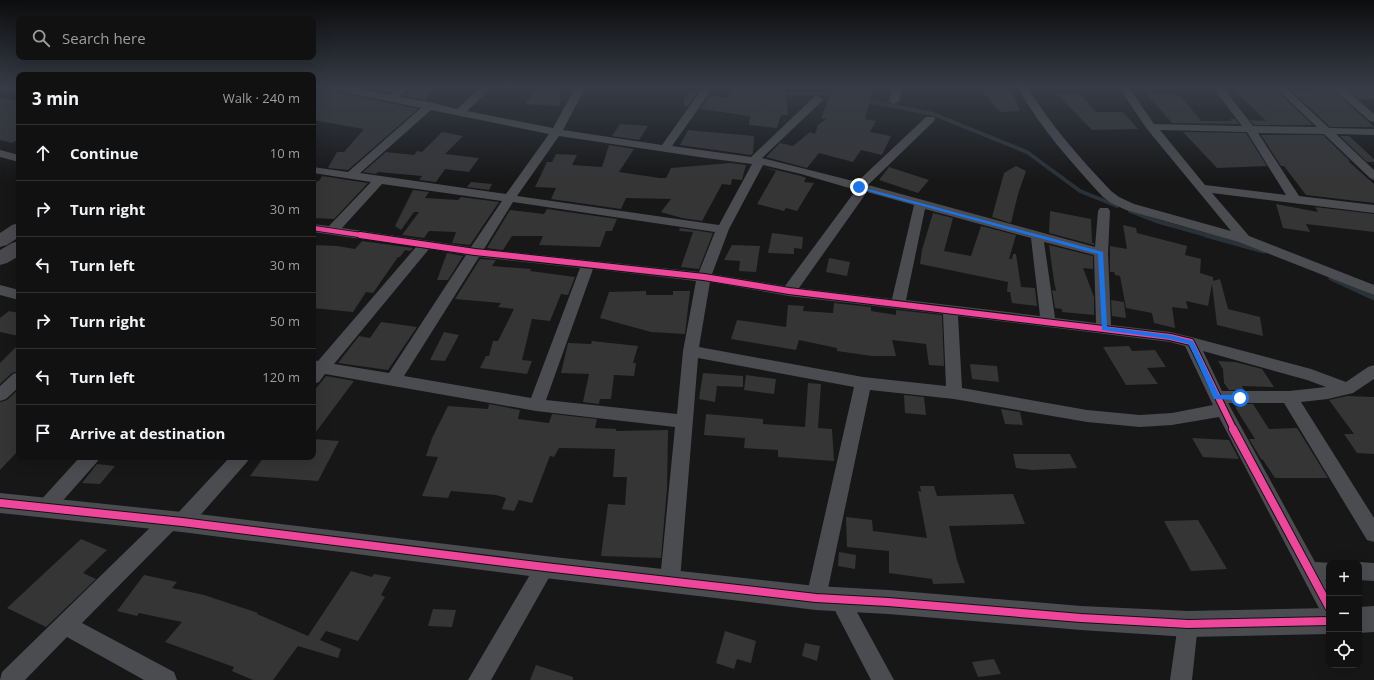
<!DOCTYPE html>
<meta charset="utf-8">
<style>
:root{--surface:#111;--page:#1e1f1f;--text:#f1f3f6;--muted:#9c9d9f;--line:#303131}
body{margin:0;font-family:"Open Sans",sans-serif;background:var(--page);color:var(--text)}
.controls{position:absolute;right:12px;bottom:12px;display:grid;overflow:hidden;border-radius:8px;box-shadow:0 4px 16px #0002}
.controls button{width:36px;height:36px;display:grid;place-items:center;padding:0;border:0;border-bottom:1px solid var(--line);background:var(--surface);color:var(--text);font:20px sans-serif}
.stop{position:absolute;width:12px;height:12px;margin:-9px;border:3px solid #1a73e8;border-radius:50%;background:#fff}
.stop.end{background:#1a73e8;border-color:#fff;box-shadow:0 1px 4px #0008}
.list{margin:0;padding:0;list-style:none}
h2{display:flex;justify-content:space-between;align-items:center;height:52px;margin:0;padding:0 16px;font-size:17px}
h2 small{font-size:13px;font-weight:400;color:var(--muted)}
.list li{display:grid;grid-template-columns:26px 1fr auto;gap:12px;align-items:center;box-sizing:border-box;height:56px;padding:0 16px;border-top:1px solid var(--line)}
.list b{display:block;font-size:15px;white-space:nowrap}
.list em{font-size:13px;font-style:normal;color:var(--muted)}
.icon{flex:none;width:22px;height:22px;fill:none;stroke:currentColor;stroke-width:2;stroke-linecap:round;stroke-linejoin:round}
.map{position:relative;flex:none;width:1374px;height:680px;overflow:hidden}
.search{position:absolute;background:var(--surface);box-shadow:0 4px 16px #0002;left:16px;top:16px;width:300px;height:44px;display:flex;align-items:center;gap:10px;box-sizing:border-box;padding:0 14px;border-radius:8px;color:var(--muted);font-size:15px}
.panel{position:absolute;background:var(--surface);box-shadow:0 4px 16px #0002;left:16px;top:72px;width:300px;height:388px;border-radius:8px}
.map>svg:first-child{display:block}
.lines{fill:none;stroke-linecap:round;stroke-linejoin:round}
.stream-far1{stroke:#2a3239;stroke-width:4}
.stream{stroke:#2a3239;stroke-width:5}
.building{fill:#353536}
.minor{fill:#4b4c50;fill-rule:evenodd}
.tertiary{fill:#4b4c50;fill-rule:evenodd}
.secondary{fill:#4a4a4e;fill-rule:evenodd}
.cycleway-far2-casing{stroke:#111113;stroke-width:6}
.cycleway-far1-casing{stroke:#111113;stroke-width:8}
.cycleway-casing{stroke:#111113;stroke-width:10}
.cycleway-far2{stroke:#ed469a;stroke-width:4.5}
.cycleway-far1{stroke:#ed469a;stroke-width:6}
.cycleway{stroke:#ed469a;stroke-width:8}
.route{fill:#1a73e8}
</style>
<div class="map">
<svg width="1374" height="680" viewBox="0 0 1374 680">
<rect width="100%" height="100%" fill="#171717"/>
<g class="lines">
<!-- stream-far1 -->
<path class="stream-far1" d="M710,86L748,92
M780,93L836,94
M864,100L933,114L1027,152L1080,191L1117,206
M1130,211L1156,221L1210,236"/>
<!-- stream -->
<path class="stream" d="M1206,235L1264,251
M1331,278L1374,298"/>
</g>
<!-- building -->
<path class="building" d="M381,86H391L398,87L389,93L374,91Z
M418,86H436L425,100L403,96Z
M745,86H785L788,115H781L777,128L749,125L750,116L700,109L710,95L729,98L732,90L734,92H742Z
M834,86H874L865,119L876,121L870,132L891,136L882,155L861,150L853,162L819,153L807,168L766,157L780,143L793,146L810,132L815,134L818,125L826,119L821,118Z
M978,86H1006L1012,92L1020,111L1000,112Z
M1230,86H1249L1253,89L1270,88L1273,91H1277L1313,125H1254L1250,120L1266,121Z
M1310,86H1329L1374,127H1330L1292,91L1317,92Z
M1343,86L1374,88V99H1358Z
M325,88L330,90L418,109L348,170L328,168L337,152H344L364,129L313,120V96Z
M534,90H561L560,106L526,104Z
M689,92L697,93L687,107L684,106V99Z
M1057,94L1081,95L1096,112H1123L1138,129L1092,130Z
M1147,94L1180,95L1201,121H1232L1230,119H1235L1239,124L1172,123Z
M0,97L19,102V139L12,143L0,140Z
M620,124L648,126L639,140L612,136Z
M688,130L754,136L753,153L751,155L680,145Z
M442,132L463,136L445,154L479,158L469,172L445,169L436,182L419,180L422,176L378,172L376,174L363,172L386,152L414,155L417,151L422,152Z
M1183,132L1246,133L1267,166L1217,168Z
M1261,135H1323L1350,161H1348L1374,184V203L1306,195L1284,166H1281Z
M1340,136H1349L1374,159V162H1367Z
M609,145L634,149L619,172L660,178H666L671,168L730,163L746,165L742,180L732,179L731,185L722,184L702,221L682,218L661,212L671,199L626,198L621,209L551,199L556,188L535,187L547,162H552L556,154L577,155L572,165L602,167Z
M1016,166L1026,171L1018,194L1011,223L992,217L1004,173Z
M763,167L801,176L806,178L804,182L814,183L797,211L786,208L784,211L757,204L776,171Z
M889,167L929,180L918,193L879,180Z
M322,176L368,183L334,219L313,218V186L317,181H319Z
M471,182L492,184L489,190L467,187Z
M413,190L429,192L425,198L458,200L461,197L499,202L470,245L452,243L456,232L429,231L424,238L402,235L419,212H414L401,230L395,226Z
M1276,204L1318,212L1315,207L1374,214V232L1306,224L1310,232L1283,228Z
M547,209L617,219L612,231H606L600,247L539,245L543,236H512L503,250L487,248L510,210L544,214Z
M1050,211L1091,219L1092,243H1094V245L1049,233Z
M933,213L953,218L944,251L971,256L981,226L1016,235L1009,259H1012L1013,254H1016L1021,287L1035,288L1037,306L1012,303L1010,292H1007L1008,282L920,264L922,250Z
M1123,225L1136,228L1137,233L1187,246L1185,255L1201,259L1200,273L1213,277V281L1220,279L1228,309L1260,317L1263,336L1217,325L1212,284L1208,306L1186,301L1188,309L1172,307L1175,328L1154,323L1152,313L1126,308L1120,276L1115,275L1114,272H1110V246L1127,249Z
M680,228L713,233L699,269L681,267L693,232L679,231Z
M772,233L803,237L802,249L794,248V254L768,253Z
M362,241L413,248L410,251L405,250L400,257H398L373,293L366,292L353,312L313,308V245L337,246L355,249Z
M732,245L760,246L756,272L739,271L740,261L724,260Z
M1049,245L1093,256V269L1083,268L1094,297V315L1062,312V309L1055,308L1052,290L1056,291L1054,281Z
M447,253L463,256L448,280H437Z
M829,258L850,262L847,276L826,272Z
M480,259L496,260L492,266L531,269L530,271L575,277L568,295L561,294L550,321L532,319L522,360L532,361L527,374L480,368L486,356H489L493,341H498L514,309L498,307L501,303L455,299Z
M646,291V295H673V291H690L685,334L651,332L600,318L609,292Z
M1111,300L1124,302L1126,318L1112,316Z
M834,303L871,307V311L896,315V310L942,315L944,366L929,365L926,344L892,340L896,356H872L837,351V348L799,340L796,350L731,339L737,320L786,327L788,305L804,306L803,311L833,313Z
M9,311L19,313V336L0,332V318Z
M381,322L417,327L388,370L338,363L359,336L370,338Z
M444,332L459,335L445,361L430,360Z
M592,341L638,346L633,363H636L634,376L614,375L611,399H600L599,404L583,402L589,374L561,373L568,343L591,344Z
M19,344V371L12,373L0,384V363Z
M1129,346L1132,351L1155,350L1166,367L1147,368L1158,384L1126,385L1103,347Z
M1218,361L1235,362L1262,369L1274,387L1242,386L1244,390H1229L1224,383L1223,369Z
M970,364L997,366L999,382L972,379Z
M703,373L743,376V387L717,386L715,402L699,399Z
M746,375L776,379L774,394L744,390Z
M326,376L354,381L313,436V392Z
M808,383L821,384L818,428L832,429L834,461L778,457V450L744,448L745,438L704,435L706,414L763,419V424L805,427Z
M19,389V450L0,470V402L7,400Z
M904,395L924,397L926,415L905,413Z
M1347,396L1374,397V454L1357,453L1344,434H1354L1329,400Z
M489,404L520,410L518,419L549,423L552,414L597,419L595,428L616,429V431L668,430L667,488L661,558L601,556L608,504L625,505L627,477H613L615,449L559,448L554,457L550,456L532,503L519,500L514,511L502,509L506,498L496,495L451,491L448,498L422,496L438,457L426,456L432,438L448,406L488,409Z
M1238,404H1253L1269,429L1297,428L1328,478H1275L1263,460L1261,459L1249,439H1255L1235,407H1240Z
M1001,409L1020,412L1023,425L1005,424Z
M1192,438L1229,440L1239,459L1203,457Z
M313,439L339,441L318,481L250,476L264,457H313Z
M1013,454H1070L1077,468L1032,470L1016,468Z
M97,464L115,466L100,484L82,483Z
M920,486H934L937,496L1013,494L1025,524L949,526L957,560L965,583L933,584L932,579L889,573V551L847,547L846,517L872,520L873,531L927,538L918,491L921,492Z
M1198,520L1227,569L1191,571L1164,521Z
M81,539L107,550L83,573L96,579L46,627L7,608Z
M839,552L856,555L855,569L838,566Z
M351,571L372,577L374,574L391,577L381,595L385,597L358,641L326,631L320,640L341,649L338,658L298,646L273,680H253L232,671L234,667L165,642L182,622L139,613L137,616L117,611L144,575L177,582L172,588L204,595L258,613L257,614L308,636Z
M433,609L456,610L452,627L428,626Z
M725,631L756,641L751,663L737,659L734,669L716,663Z
M805,643L820,646L817,661L802,656Z
M994,659L1001,674L978,677L972,662Z
M536,665L573,677V680H530Z"/>
<g class="lines">
<!-- minor -->
<path class="minor" d="M0,86L19,87V93L0,89Z
M325,86H343L389,95L402,86H413L400,97L430,102L457,109L482,86H493L467,111L553,128L576,86H586L563,130L662,145L701,90L705,89L710,92L672,146L751,157L814,97L818,96L823,99L822,101L762,158L857,182L926,117H934L935,119L934,121L868,185L1095,247L1098,211L1100,208H1108L1110,211L1108,253L1111,325L1170,332L1191,337L1311,369L1346,382L1368,367L1374,365V379L1353,393L1328,399L1301,402L1374,518V542L1367,540L1284,403H1228L1315,562L1332,563H1329V580H1325L1329,587V617L1322,614L1219,417L1172,425L1140,427L1087,422L954,399L870,390L826,598L823,605L816,607L809,605L806,598L854,387L698,358L680,580L677,586L670,589L663,586L660,580L675,427L536,411L325,374L319,382L313,384V360L318,361L416,247L313,232V224L329,226L371,182L313,173V167L348,172L421,108L330,89ZM431,110L549,134L506,194L360,173ZM559,136L706,158L752,164L719,225L517,196ZM763,165L801,174L856,190L785,286L712,274L729,229ZM382,184L502,201L471,247L342,228ZM867,192L914,205L892,299L799,288ZM513,202L715,232L699,272L484,249ZM925,209L1031,238L1040,316L906,300ZM1044,242L1094,255L1096,323L1055,318ZM429,249L466,255L389,373L334,364ZM479,257L580,268L531,398L404,376ZM593,269L696,281L683,351L677,414L546,400ZM710,282L789,296L943,314L946,386L863,377L699,347ZM958,316L1170,342L1185,346L1213,405L1172,413L1140,415L1087,410L962,388ZM1203,351L1307,380L1326,387L1289,391H1222Z
M734,86H744L742,90H734L733,88Z
M892,86H902L899,101L894,104L889,101Z
M1017,86H1027C1050,125 1080,158 1111,191L1119,197L1134,204L1231,231L1147,129L1118,86H1128L1154,124L1242,126L1212,86H1222L1253,126L1317,127L1274,86H1284L1329,128L1374,129V135L1336,134L1374,170V180L1370,178L1324,134L1258,133L1299,196L1374,205V213L1212,193L1249,236L1374,285V295L1239,242L1126,210L1111,203L1103,197C1071,162 1040,128 1017,86ZM1160,130L1247,132L1286,195L1205,185Z
M1330,86H1341L1374,114V122L1370,121Z
M0,150L19,155V162L0,157Z
M0,285L19,290V300L0,295Z
M19,372V387L6,399L0,401V386L13,374Z
M80,457H100L97,462L51,514L45,516L39,514L36,508L39,502Z
M230,457H250L247,462L189,528L182,530L176,528L82,623L174,672L177,680H144L67,637L25,680H0L2,672L163,515L170,513L176,515Z
M545,558L552,561L555,567L491,680H468L538,561Z
M1359,562L1374,563V581L1359,580V563H1356Z
M839,589L846,592L894,680H871L829,599L832,592Z
M1188,614L1195,617L1198,624L1192,680H1170L1178,624L1181,617Z"/>
<!-- tertiary -->
<path class="tertiary" d="M0,493L182,512L545,556L816,586L888,590L1081,606L1188,611L1329,608V634L1188,637L1081,630L888,614L816,610L545,578L182,532L0,513Z
M1374,606V632L1359,633V607Z"/>
<!-- secondary -->
<path class="secondary" d="M19,223V237L7,245L0,247V233L12,225Z
M19,241V256L7,263L0,265V250L12,243Z"/>
<defs>
<path id="cycleway-far2" d="M313,228L367,236"/>
<path id="cycleway-far1" d="M360,235L475,252L704,277L789,291L1170,337L1191,342L1234,430"/>
<path id="cycleway" d="M1233,429L1329,607
M0,503L182,522L545,567L816,598L888,602L1081,618L1188,624L1329,621"/>
</defs>
<!-- cycleway-far2 casing -->
<use href="#cycleway-far2" class="cycleway-far2-casing"/>
<!-- cycleway-far1 casing -->
<use href="#cycleway-far1" class="cycleway-far1-casing"/>
<!-- cycleway casing -->
<use href="#cycleway" class="cycleway-casing"/>
<!-- cycleway-far2 -->
<use href="#cycleway-far2" class="cycleway-far2"/>
<!-- cycleway-far1 -->
<use href="#cycleway-far1" class="cycleway-far1"/>
<!-- cycleway -->
<use href="#cycleway" class="cycleway"/>
</g>
<!-- sky -->
<linearGradient id="sky" x2="0" y2="1"><stop stop-color="#0d0d0d"/><stop offset="0.48" stop-color="#363c47"/><stop offset="1" stop-color="#363c47" stop-opacity="0"/></linearGradient>
<rect width="1374" height="181" fill="url(#sky)"/>
<!-- route -->
<path class="route" d="M857,186L1103,252L1107,327L1170,335L1193,341L1219,395H1240L1243,398L1242,400L1214,399L1189,344L1170,339L1102,330L1098,254L857,188Z"/>
</svg>
<div class="controls">
<button>+</button>
<button>−</button>
<button><svg class="icon" aria-label="locate" viewBox="0 0 24 24"><circle cx="12" cy="12" r="6"/><path d="M12 2v4M12 18v4M2 12h4M18 12h4"/></svg></button>
</div>
<div class="stop" style="left:1240px;top:398px"></div>
<div class="stop end" style="left:859px;top:187px"></div>
<div class="search"><svg class="icon" aria-label="search" viewBox="0 0 24 24"><circle cx="10" cy="10" r="6"/><path d="M15 15l6 6"/></svg>Search here</div>
<section class="panel">
<h2>3 min<small>Walk · 240 m</small></h2>
<ul class="list">
<li><svg class="icon" aria-label="ahead" viewBox="0 0 24 24"><path d="M12 20V5M6 11l6-6 6 6"/></svg><div><b>Continue</b></div><em>10 m</em></li>
<li><svg class="icon" aria-label="right" viewBox="0 0 24 24"><path d="M7 20v-9h11M14 6l5 5-5 5"/></svg><div><b>Turn right</b></div><em>30 m</em></li>
<li><svg class="icon" aria-label="left" viewBox="0 0 24 24"><path d="M17 20v-9H6M10 6l-5 5 5 5"/></svg><div><b>Turn left</b></div><em>30 m</em></li>
<li><svg class="icon" aria-label="right" viewBox="0 0 24 24"><path d="M7 20v-9h11M14 6l5 5-5 5"/></svg><div><b>Turn right</b></div><em>50 m</em></li>
<li><svg class="icon" aria-label="left" viewBox="0 0 24 24"><path d="M17 20v-9H6M10 6l-5 5 5 5"/></svg><div><b>Turn left</b></div><em>120 m</em></li>
<li><svg class="icon" aria-label="arrive" viewBox="0 0 24 24"><path d="M6 21V4h12l-3 4 3 4H6"/></svg><div><b>Arrive at destination</b></div></li>
</ul>
</section>
</div>
